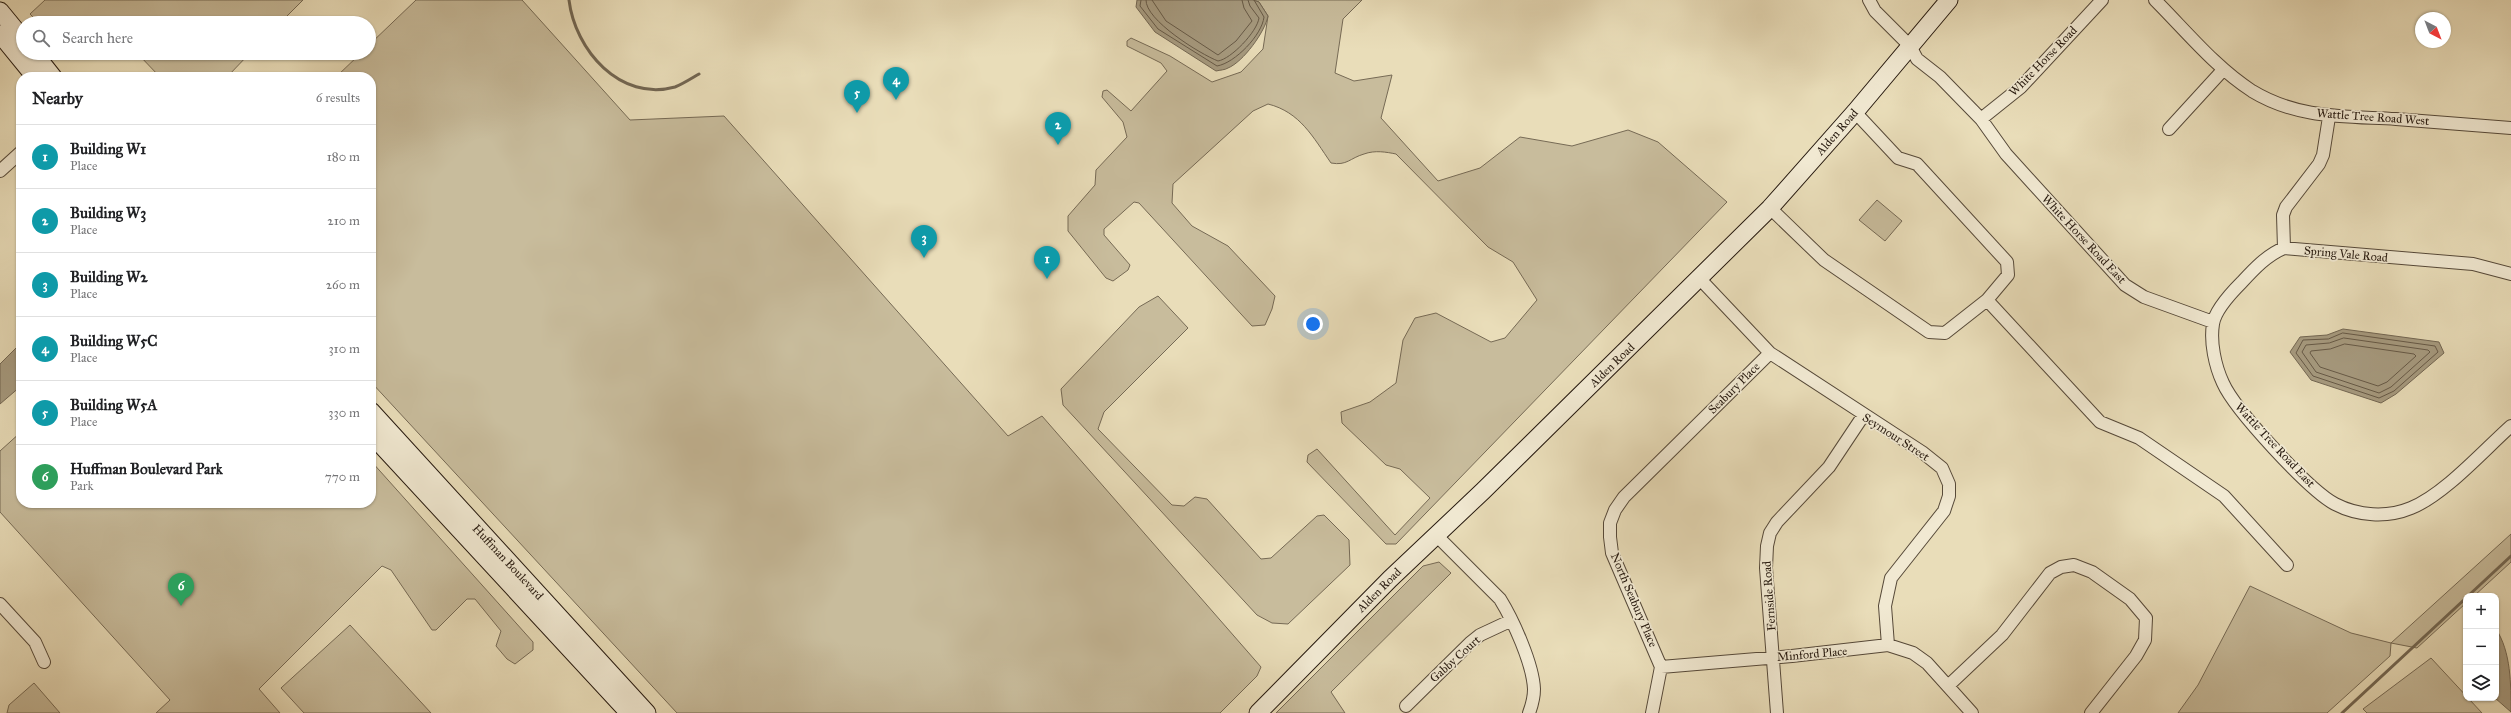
<!DOCTYPE html>
<meta charset="utf-8">
<style>
:root{--surface:#fff;--page:#f2f2f2;--text:#202124;--muted:#757577;--line:#e0e0e0;--accent:#1a73e8}
body{margin:0;font-family:"IM FELL Great Primer",serif;background:var(--page);color:var(--text)}
.controls{position:absolute;right:12px;bottom:12px;display:grid;overflow:hidden;border-radius:8px;box-shadow:0 1px 3px #0004}
.controls button{width:36px;height:36px;display:grid;place-items:center;padding:0;border:0;border-bottom:1px solid var(--line);background:var(--surface);color:var(--text);font:20px sans-serif}
.compass{position:absolute;left:2415px;top:12px;width:36px;height:36px;border-radius:50%;background:var(--surface);box-shadow:0 1px 3px #0004;rotate:138deg}
.you{position:absolute;left:1313px;top:324px;width:14px;height:14px;margin:-10px;border:3px solid #fff;border-radius:50%;background:#1a73e8;box-shadow:0 0 0 6px #1a73e833}
.badge{display:grid;place-items:center;width:26px;height:26px;border-radius:50%;background:var(--accent);color:#fff;font-size:13px;font-weight:700}
.pin{position:absolute;translate:-50% -33px;filter:drop-shadow(0 1px 2px #0008)}
.pin::after{content:'';position:absolute;top:21px;width:14px;height:12px;background:inherit;clip-path:polygon(0 0,100% 0,50% 100%)}
.list{margin:0;padding:0;list-style:none}
h2{display:flex;justify-content:space-between;align-items:center;height:52px;margin:0;padding:0 16px;font-size:17px}
h2 small{font-size:13px;font-weight:400;color:var(--muted)}
.list li{display:grid;grid-template-columns:26px 1fr auto;gap:12px;align-items:center;box-sizing:border-box;height:64px;padding:0 16px;border-top:1px solid var(--line)}
.list b{display:block;font-size:15px;white-space:nowrap}
.list p{margin:0;font-size:13px;white-space:nowrap;color:var(--muted)}
.list em{font-size:13px;font-style:normal;color:var(--muted)}
.icon{flex:none;width:22px;height:22px;fill:none;stroke:currentColor;stroke-width:2;stroke-linecap:round;stroke-linejoin:round}
.map{position:relative;flex:none;width:2511px;height:713px;overflow:hidden}
.search{position:absolute;background:var(--surface);box-shadow:0 1px 3px #0004;left:16px;top:16px;width:360px;height:44px;display:flex;align-items:center;gap:10px;box-sizing:border-box;padding:0 14px;border-radius:22px;color:var(--muted);font-size:15px}
.panel{position:absolute;background:var(--surface);box-shadow:0 1px 3px #0004;left:16px;top:72px;width:360px;height:436px;border-radius:16px}
.map>svg:first-child{display:block}
.green{fill:#c8bc9c;stroke:#766a55}
.water{fill:#a69a7f;stroke:#726652}
.lines{fill:none;stroke-linecap:round;stroke-linejoin:round}
.shore{stroke:#665946;stroke-width:1}
.stream{stroke:#726652;stroke-width:3}
.street-casing{stroke:#564939;stroke-width:14}
.secondary-casing{stroke:#25180e;stroke-width:19}
.street{stroke:#f1e9d2;stroke-width:12}
.secondary{stroke:#f1e9d2;stroke-width:17}
.labels{text-anchor:middle;stroke-width:3.5;stroke-linejoin:round;paint-order:stroke}
.street-label{font-size:12px;fill:#25180e;stroke:#f1e9d2}
</style>
<div class="map">
<svg width="2511" height="713" viewBox="0 0 2511 713">
<rect width="100%" height="100%" fill="#e9ddb9"/>
<filter id="stains"><feTurbulence type="fractalNoise" baseFrequency=".005" numOctaves="4"/><feColorMatrix values="0 0 0 0 .2 0 0 0 0 .09 0 0 0 0 .02 0 0 0 .5 -.17"/></filter>
<radialGradient id="worn" r=".72"><stop offset=".6" stop-color="#630" stop-opacity="0"/><stop offset="1" stop-color="#630" stop-opacity=".3"/></radialGradient>
<!-- green -->
<path class="green" d="M45,0H303L280,23H39L30,14Z
M416,0H522L630,120L724,116L1008,436L1042,416L1261,667L1257,676L1220,713H677L371,382V77H336L361,53H369V45Z
M1253,0H1362L1343,19L1335,73L1354,81L1392,75L1381,118L1438,181L1480,168L1520,137L1572,146L1628,130L1658,142L1727,202L1396,544H1386L1307,462L1308,455L1317,449L1395,535L1430,498L1400,469L1386,465L1342,423L1341,412L1370,402L1396,383L1403,340L1415,318L1436,313L1491,342L1505,338L1537,300L1513,262L1488,247L1396,154C1386,152 1375,150 1364,154C1350,158 1347,166 1331,163C1313,137 1300,112 1268,104L1253,111L1173,184L1172,203L1192,226L1228,246L1275,296L1272,309L1265,325L1252,326L1139,203L1134,202L1104,229V235L1130,265L1128,270L1113,281L1106,278L1068,231V216L1095,185L1096,170L1127,137L1123,122L1102,97L1103,91L1107,90L1131,111L1167,71L1161,63L1127,46V41L1131,38L1170,56L1212,82L1241,72L1263,49L1268,16L1259,2Z
M137,53H250L227,77H160Z
M1877,200L1902,221L1885,241L1859,220Z
M1158,296L1188,328L1104,412L1098,429L1172,505L1184,506L1195,497L1207,499L1261,559L1271,558L1317,516L1324,515L1349,540L1350,565L1288,624L1272,623L1257,615L1063,405L1061,389L1139,307Z
M21,432V503H371V461L533,642V650L515,664L507,659L496,646L501,631L475,599H467L436,630H432L391,570L382,566L259,689L280,713H156L170,700L0,512V451Z
M2511,534V562L2474,596H2466V603L2417,648L2391,643L2390,656L2327,713H2178L2198,685L2250,586L2351,633L2391,643Z
M1439,562L1451,573L1331,692L1345,713H1276L1423,566Z
M350,625L431,713H304L281,688Z
M2431,658L2482,713H2367L2363,709Z
M34,683L60,713H7L9,705Z"/>
<!-- water -->
<path class="water" d="M1137,0H1253L1259,2L1268,16C1265,32 1243,62 1228,68C1225,70 1220,70 1216,71L1155,32L1136,7Z
M2343,329L2439,342L2444,353L2396,394L2381,403L2311,380L2290,352L2300,337L2327,335Z
M21,343V386L0,404V364Z
M2496,629C2511,652 2511,684 2511,712L2495,698Z"/>
<g class="lines">
<!-- shore -->
<path class="shore" d="M1141,0L1140,6L1158,29L1217,66C1235,63 1262,35 1264,17L1254,0
M1146,0C1145,20 1200,54 1218,61C1231,59 1257,32 1259,18L1250,6L1248,0
M1152,0L1166,21L1218,55L1236,41L1252,21L1244,8L1242,0
M2343,333L2435,346L2438,352L2394,391L2379,398L2313,376L2296,353L2303,340L2328,339Z
M2344,338L2428,350L2430,352L2391,387L2379,393L2316,372L2302,352L2306,345L2329,343Z
M2345,344L2414,354L2416,356L2387,382L2378,386L2320,367L2310,353L2311,351L2330,349Z"/>
<!-- stream -->
<path class="stream" d="M569,0C575,50 620,102 675,87C683,84 692,78 699,74
M2468,596L2511,556
M2342,713L2466,598"/>
<defs>
<path id="street" d="M1869,0L1875,11L1910,46L1917,59L1940,77L1981,119L2006,154L2125,285L2144,297L2213,322
M2155,0C2186,31 2215,67 2252,91C2298,119 2345,116 2396,119C2434,122 2473,125 2511,128
M1981,119L2021,87L2102,0
M2169,129L2223,70
M0,171L21,152
M1770,208L1824,260L1929,332L1945,333L1987,300L2008,275L2007,262L1917,164L1898,158L1855,112
M2284,248L2283,215L2286,207L2319,164L2323,155L2329,117
M2511,274L2473,264L2284,248C2267,255 2254,269 2242,282C2232,292 2215,310 2213,324C2210,342 2215,366 2223,383C2235,410 2309,490 2335,504C2358,516 2387,518 2411,508C2444,495 2484,450 2511,426
M1700,279L1770,353L1922,452L1942,468L1949,484V496L1944,511L1891,578L1885,606L1888,645
M1987,300L2100,422L2139,438L2224,496L2287,565
M1436,535L1500,599C1513,620 1533,664 1534,689C1534,697 1532,705 1529,713
M0,604L35,642L44,662
M1661,667L1792,656L1888,645L1913,653L1927,663L1972,713
M1949,685L2002,635L2050,573L2061,567L2074,565L2092,572L2130,599L2146,618L2145,640L2136,656L2091,713
M1406,706L1470,643L1480,635L1510,621
M1652,713L1661,667L1612,553L1610,537V523L1615,510L1624,497L1770,353
M1777,713L1766,568L1767,546L1770,533L1777,522L1829,467L1863,416"/>
<path id="secondary" d="M0,11L23,39
M0,34L35,77
M34,53L53,77
M371,411L647,713
M371,434L629,713
M1258,713L1390,579L1483,491L1770,208L1855,112L1949,0"/>
</defs>
<!-- street casing -->
<use href="#street" class="street-casing"/>
<!-- secondary casing -->
<use href="#secondary" class="secondary-casing"/>
<!-- street -->
<use href="#street" class="street"/>
<!-- secondary -->
<use href="#secondary" class="secondary"/>
</g>
<g class="labels">
<!-- street labels -->
<g class="street-label">
<text transform="translate(2043 61) rotate(-46)" y="4">White Horse Road</text>
<text transform="translate(2373 117) rotate(4)" y="4">Wattle Tree Road West</text>
<text transform="translate(1837 132) rotate(-49)" y="4">Alden Road</text>
<text transform="translate(2084 239) rotate(47)" y="4">White Horse Road East</text>
<text transform="translate(2346 254) rotate(5)" y="4">Spring Vale Road</text>
<text transform="translate(1612 365) rotate(-44)" y="4">Alden Road</text>
<text transform="translate(1734 388) rotate(-45)" y="4">Seabury Place</text>
<text transform="translate(1896 437) rotate(33)" y="4">Seymour Street</text>
<text transform="translate(2275 445) rotate(47)" y="4">Wattle Tree Road East</text>
<text transform="translate(508 562) rotate(47)" y="4">Huffman Boulevard</text>
<text transform="translate(1379 590) rotate(-45)" y="4">Alden Road</text>
<text transform="translate(1769 596) rotate(-94)" y="4">Fernside Road</text>
<text transform="translate(1634 600) rotate(67)" y="4">North Seabury Place</text>
<text transform="translate(1812 654) rotate(-5)" y="4">Minford Place</text>
<text transform="translate(1455 659) rotate(-42)" y="4">Gabby Court</text>
</g>
</g>
<rect width="100%" height="100%" filter="url(#stains)"/>
<rect width="100%" height="100%" fill="url(#worn)"/>
</svg>
<div class="controls">
<button>+</button>
<button>−</button>
<button><svg class="icon" aria-label="layers" viewBox="0 0 24 24"><path d="M12 4l9 5-9 5-9-5zM3 14l9 5 9-5"/></svg></button>
</div>
<svg class="compass" viewBox="-18 -18 36 36"><path d="M0-13l5 13h-10z" fill="#e53935"/><path d="M0 13l5-13h-10z" fill="#757577"/></svg>
<div class="you"></div>
<div class="pin badge" style="left:1047px;top:279px;background:#0f9aa8">1</div>
<div class="pin badge" style="left:1058px;top:145px;background:#0f9aa8">2</div>
<div class="pin badge" style="left:924px;top:258px;background:#0f9aa8">3</div>
<div class="pin badge" style="left:896px;top:100px;background:#0f9aa8">4</div>
<div class="pin badge" style="left:857px;top:113px;background:#0f9aa8">5</div>
<div class="pin badge" style="left:181px;top:606px;background:#2e9e5b">6</div>
<div class="search"><svg class="icon" aria-label="search" viewBox="0 0 24 24"><circle cx="10" cy="10" r="6"/><path d="M15 15l6 6"/></svg>Search here</div>
<section class="panel">
<h2>Nearby<small>6 results</small></h2>
<ul class="list">
<li><span class="badge" style="background:#0f9aa8">1</span><div><b>Building W1</b><p>Place</p></div><em>180 m</em></li>
<li><span class="badge" style="background:#0f9aa8">2</span><div><b>Building W3</b><p>Place</p></div><em>210 m</em></li>
<li><span class="badge" style="background:#0f9aa8">3</span><div><b>Building W2</b><p>Place</p></div><em>260 m</em></li>
<li><span class="badge" style="background:#0f9aa8">4</span><div><b>Building W5C</b><p>Place</p></div><em>310 m</em></li>
<li><span class="badge" style="background:#0f9aa8">5</span><div><b>Building W5A</b><p>Place</p></div><em>330 m</em></li>
<li><span class="badge" style="background:#2e9e5b">6</span><div><b>Huffman Boulevard Park</b><p>Park</p></div><em>770 m</em></li>
</ul>
</section>
</div>
